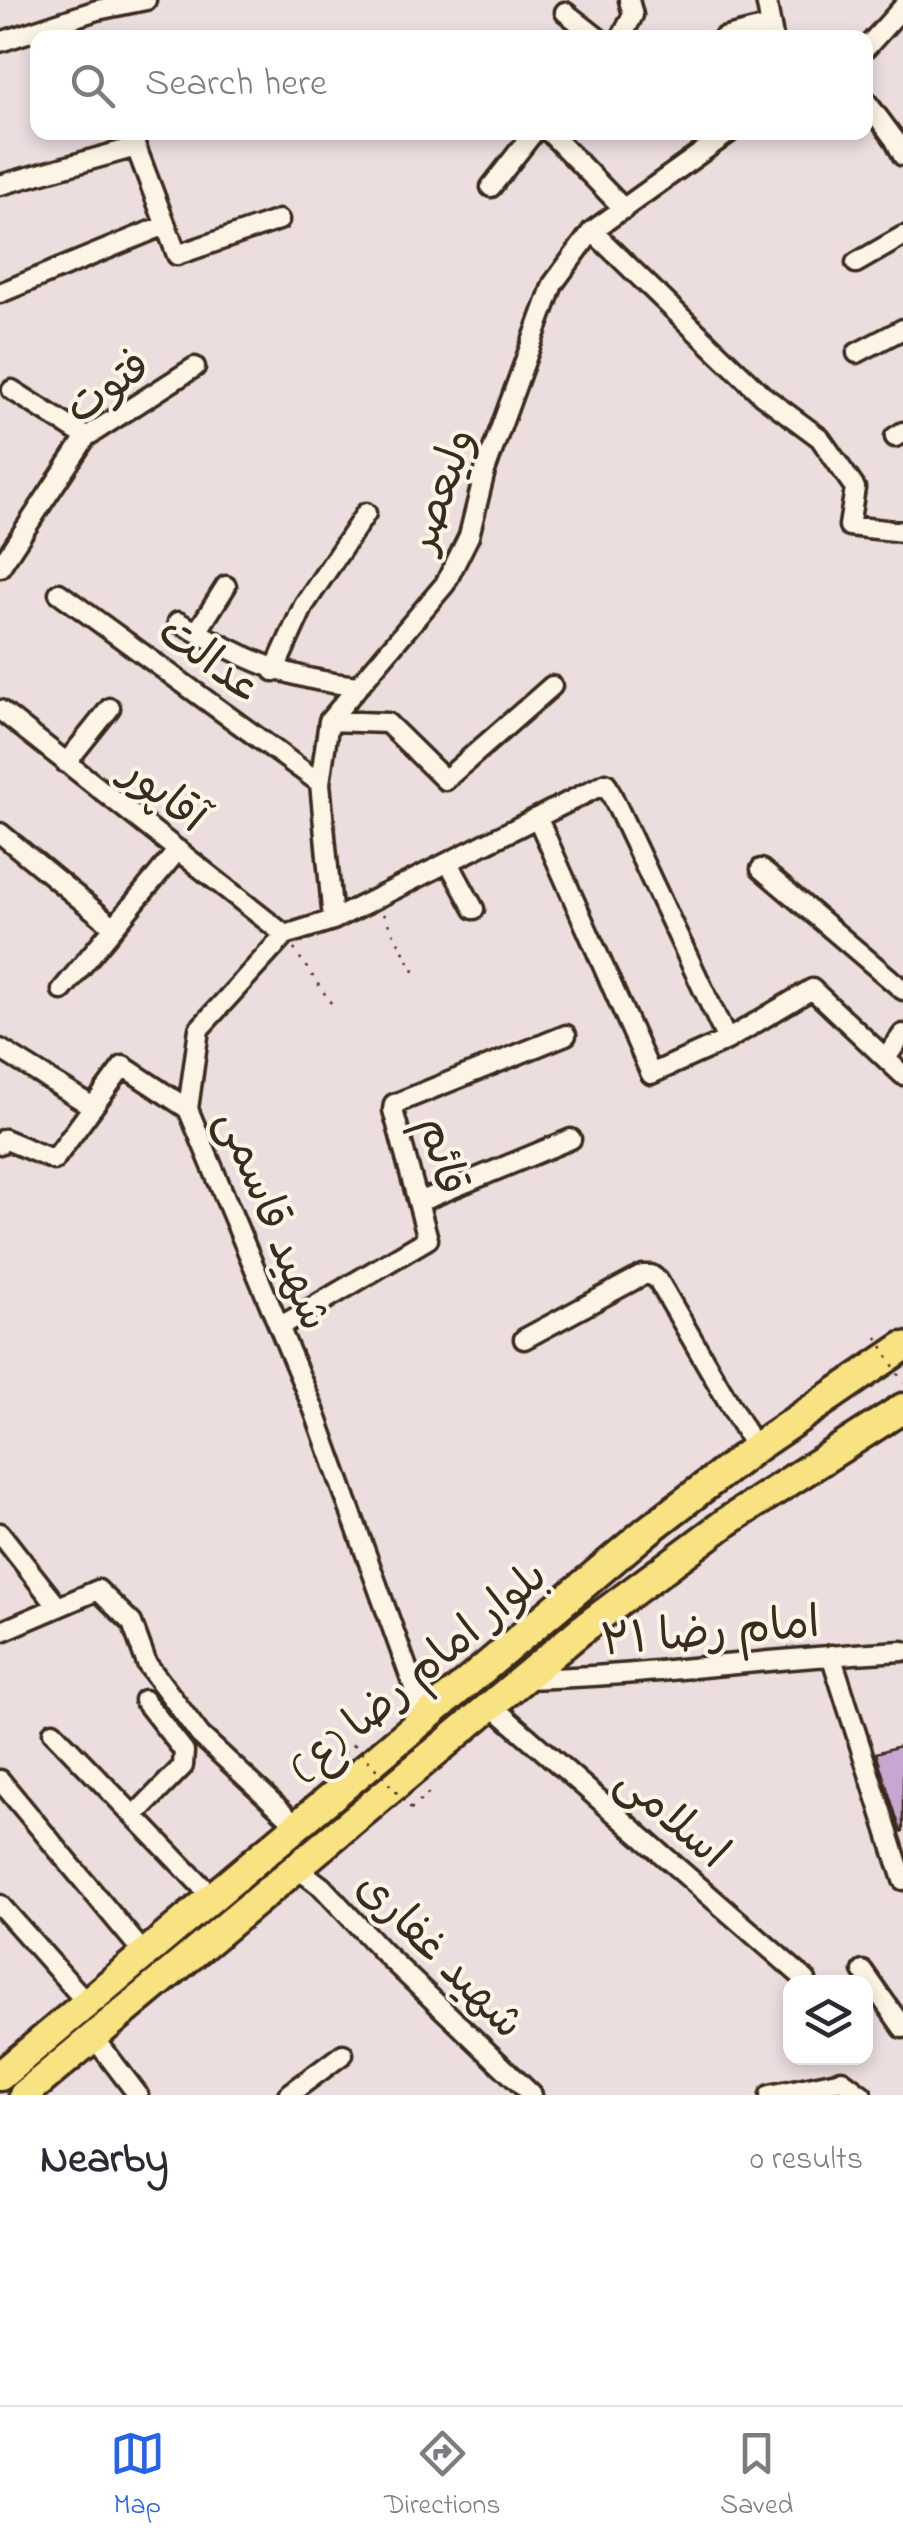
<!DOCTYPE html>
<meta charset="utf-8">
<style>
:root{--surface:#fff;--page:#f2f2f3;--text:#2b2b33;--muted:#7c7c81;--line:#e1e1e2;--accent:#2563eb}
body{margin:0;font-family:"Indie Flower","Playpen Sans Arabic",sans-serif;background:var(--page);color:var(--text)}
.controls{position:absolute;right:30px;bottom:30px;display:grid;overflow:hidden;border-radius:20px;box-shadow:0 5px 15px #0003}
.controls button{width:90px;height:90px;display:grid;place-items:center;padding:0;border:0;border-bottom:2px solid var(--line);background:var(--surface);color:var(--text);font:50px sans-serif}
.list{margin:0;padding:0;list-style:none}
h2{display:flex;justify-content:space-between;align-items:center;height:130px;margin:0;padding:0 40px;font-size:42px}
h2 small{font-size:32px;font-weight:400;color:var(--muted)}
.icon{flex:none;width:55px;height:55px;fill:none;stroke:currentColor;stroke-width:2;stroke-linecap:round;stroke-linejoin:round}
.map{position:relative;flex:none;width:903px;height:2095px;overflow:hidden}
.search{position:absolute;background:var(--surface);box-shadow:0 5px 15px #0003;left:30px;right:30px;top:30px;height:110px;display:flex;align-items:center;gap:25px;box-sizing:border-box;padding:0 35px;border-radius:20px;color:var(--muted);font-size:38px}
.sheet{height:310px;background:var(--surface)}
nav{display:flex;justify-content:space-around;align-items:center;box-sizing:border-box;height:140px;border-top:2px solid var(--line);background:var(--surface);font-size:28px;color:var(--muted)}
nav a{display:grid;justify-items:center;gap:5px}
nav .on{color:var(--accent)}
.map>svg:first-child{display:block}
.building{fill:#c7a6d1;stroke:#3b2a1e;stroke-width:2.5}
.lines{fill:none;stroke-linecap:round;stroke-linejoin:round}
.minor-casing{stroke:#3b2a1e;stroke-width:25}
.highway-casing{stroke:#3b2a1e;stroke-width:35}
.path{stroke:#3b2a1e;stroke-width:2.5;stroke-dasharray:2.5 8;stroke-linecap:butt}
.minor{stroke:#fcf5e5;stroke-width:18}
.highway{stroke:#f8e281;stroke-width:28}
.path-bridge{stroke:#3b2a1e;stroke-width:2.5;stroke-dasharray:2.5 8;stroke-linecap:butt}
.labels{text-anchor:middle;stroke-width:8;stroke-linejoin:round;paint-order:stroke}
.street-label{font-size:45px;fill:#3b2a1e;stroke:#fcf5e5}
</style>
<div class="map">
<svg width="903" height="2095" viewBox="0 0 903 2095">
<rect width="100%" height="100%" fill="#ecdddf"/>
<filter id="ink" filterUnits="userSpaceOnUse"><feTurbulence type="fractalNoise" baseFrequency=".01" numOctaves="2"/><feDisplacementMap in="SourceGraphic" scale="20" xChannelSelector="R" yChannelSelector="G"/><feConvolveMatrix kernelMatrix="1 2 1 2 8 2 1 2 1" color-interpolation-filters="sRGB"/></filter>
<g filter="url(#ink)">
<!-- building -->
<path class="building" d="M903,1745V1831L901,1832L876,1753Z"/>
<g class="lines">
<defs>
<path id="minor" d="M766,0L773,37
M565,12L598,38
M621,38L633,15L629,0
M723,38L771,26
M0,42L97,10L146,0
M866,48L903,7
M866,101L895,140L903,156
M549,132L624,209
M0,185L136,147L177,255L279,220
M491,187L534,132
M592,231L762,395L820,438L855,488L849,526L903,532
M856,263L903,236
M0,293L163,226
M857,353L903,329
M12,390L86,437
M895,437L903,432
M0,567L86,437L195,367
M59,593L320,783
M178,622C240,656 286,680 358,686
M197,632L226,586
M274,671L304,605L366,513
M0,710L285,935
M329,721L387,723L445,780L552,686
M66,763L110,708
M538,819L651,1074L727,1040L812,989L903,1075
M0,833L114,927
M449,863L474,909
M761,869L903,990
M333,920L320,783L329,721L445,584L469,536L485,471L553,284L592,231L730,132
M62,990L178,850
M0,1049L93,1107
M886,1058L903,1034
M0,1144L4,1139L54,1160L123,1066L188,1109
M419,1202L571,1139
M281,1326L428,1239L393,1110L394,1104L566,1035
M524,1339L643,1275H651L658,1280L755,1448
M0,1533L58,1607
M0,1632L98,1590L132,1623L147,1664L200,1735L298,1826
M831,1655L903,1880
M524,1679C651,1676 776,1657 903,1651
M492,1706L806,1980
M425,1718L314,1410L188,1109L199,1029L285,935L333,920L606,783L727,1040
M53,1732L214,1899
M0,1780L146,1956
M134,1816L183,1766L184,1751L144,1700
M297,1868L322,1887L382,1951L532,2095
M0,1905L88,2004
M863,1971L903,2028
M93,2036L138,2095
M288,2095L343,2054
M770,2095L842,2080L862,2095"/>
<path id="highway" d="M0,2076L647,1531L755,1448L903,1347
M24,2095L580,1631L728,1521L903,1408"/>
</defs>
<!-- minor casing -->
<use href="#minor" class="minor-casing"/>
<!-- highway casing -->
<use href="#highway" class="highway-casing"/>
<!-- path -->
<path class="path" d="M383,914L416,975
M294,949L333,1006
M341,1761L339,1758L354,1744
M411,1809L428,1794L425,1790"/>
<!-- minor -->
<use href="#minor" class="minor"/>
<!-- highway -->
<use href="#highway" class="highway"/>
<!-- path-bridge -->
<path class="path-bridge" d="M877,1337L903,1383
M354,1744L411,1809"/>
</g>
</g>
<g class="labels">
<!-- street labels -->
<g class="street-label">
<text transform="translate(106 385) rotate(-36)" y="16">فتوت</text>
<text transform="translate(439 489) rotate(-71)" y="16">ولیعصر</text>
<text transform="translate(212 658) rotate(36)" y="16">عدالت</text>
<text transform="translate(166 793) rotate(38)" y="16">آقاپور</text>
<text transform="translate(445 1155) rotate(75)" y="16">قائم</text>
<text transform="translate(276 1219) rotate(68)" y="16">شهید قاسمی</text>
<text transform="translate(710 1629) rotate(-5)" y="16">امام رضا ۲۱</text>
<text transform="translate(417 1670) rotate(-40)" y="16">بلوار امام رضا (ع)</text>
<text transform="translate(674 1815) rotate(41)" y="16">اسلامی</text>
<text transform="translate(442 1953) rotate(45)" y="16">شهید غفاری</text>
</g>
</g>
</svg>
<div class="controls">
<button><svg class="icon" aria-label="layers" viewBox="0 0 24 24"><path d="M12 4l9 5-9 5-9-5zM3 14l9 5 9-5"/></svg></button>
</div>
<div class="search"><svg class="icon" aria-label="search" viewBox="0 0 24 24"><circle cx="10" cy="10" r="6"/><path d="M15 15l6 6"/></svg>Search here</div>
</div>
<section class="sheet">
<h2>Nearby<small>0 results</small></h2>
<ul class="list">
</ul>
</section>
<nav>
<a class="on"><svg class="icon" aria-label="map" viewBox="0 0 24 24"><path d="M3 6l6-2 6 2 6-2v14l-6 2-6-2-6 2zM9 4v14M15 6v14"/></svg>Map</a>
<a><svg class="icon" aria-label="directions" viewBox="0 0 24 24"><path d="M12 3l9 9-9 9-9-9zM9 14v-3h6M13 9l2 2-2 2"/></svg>Directions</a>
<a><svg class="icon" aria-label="saved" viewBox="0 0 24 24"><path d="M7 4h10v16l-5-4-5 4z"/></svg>Saved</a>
</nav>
